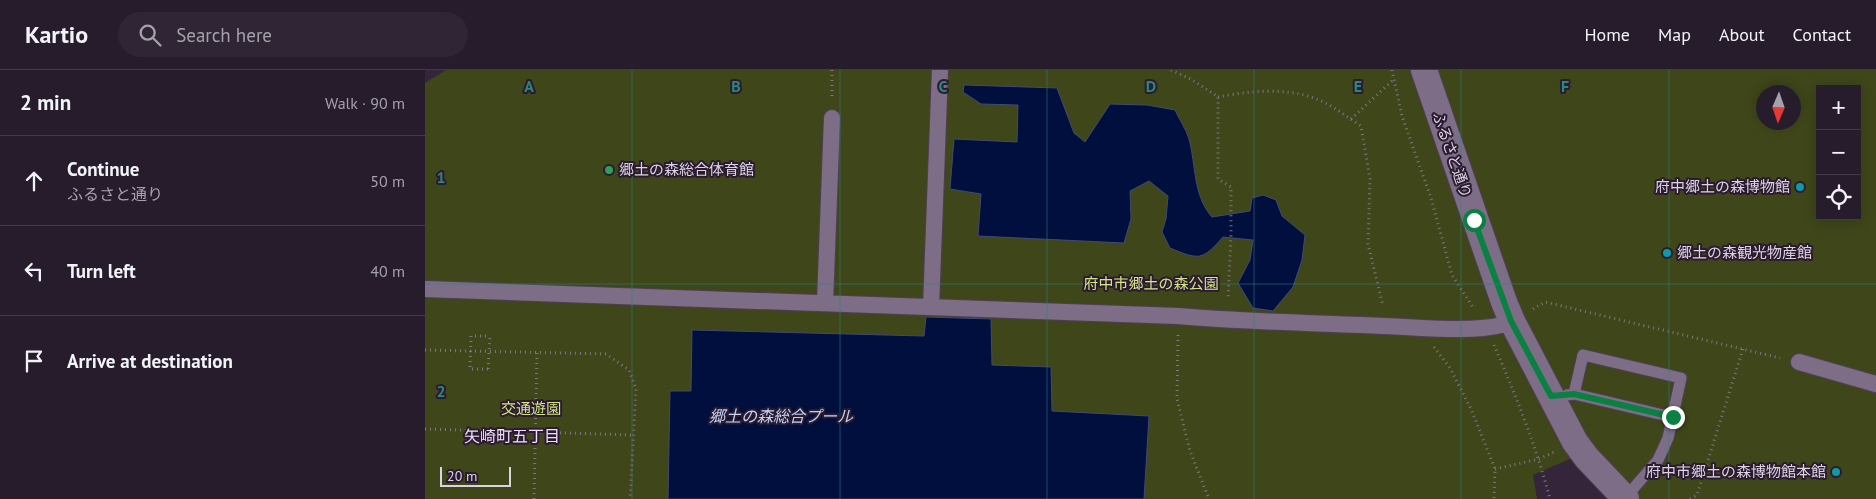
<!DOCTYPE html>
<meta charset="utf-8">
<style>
:root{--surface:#271c2c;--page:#2f2534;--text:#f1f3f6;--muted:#a4a1a9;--line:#433a48}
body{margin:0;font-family:"PT Sans","Noto Sans JP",sans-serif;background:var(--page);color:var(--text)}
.controls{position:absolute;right:15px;top:15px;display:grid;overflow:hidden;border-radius:0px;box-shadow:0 2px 12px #0003}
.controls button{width:45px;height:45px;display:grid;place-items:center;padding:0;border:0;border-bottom:1px solid var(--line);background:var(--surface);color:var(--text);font:25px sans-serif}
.compass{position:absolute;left:1331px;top:15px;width:45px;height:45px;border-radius:50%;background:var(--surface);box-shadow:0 2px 12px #0003;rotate:182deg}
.scale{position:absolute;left:15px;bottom:12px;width:71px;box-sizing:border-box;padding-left:5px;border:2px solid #dcd3e1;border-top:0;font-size:14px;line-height:18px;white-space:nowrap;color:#dcd3e1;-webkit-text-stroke:4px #2a1b31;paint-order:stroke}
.stop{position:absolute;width:15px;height:15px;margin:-11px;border:4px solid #0b8043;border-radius:50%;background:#fff}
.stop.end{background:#0b8043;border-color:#fff;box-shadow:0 1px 5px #0008}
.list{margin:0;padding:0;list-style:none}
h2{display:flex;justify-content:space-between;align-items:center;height:65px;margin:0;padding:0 20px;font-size:21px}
h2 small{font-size:16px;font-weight:400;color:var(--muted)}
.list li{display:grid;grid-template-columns:32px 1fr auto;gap:15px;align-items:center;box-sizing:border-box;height:90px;padding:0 20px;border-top:1px solid var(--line)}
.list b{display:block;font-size:19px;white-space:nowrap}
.list p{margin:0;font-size:16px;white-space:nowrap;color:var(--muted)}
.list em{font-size:16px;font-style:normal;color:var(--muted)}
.icon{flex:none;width:28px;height:28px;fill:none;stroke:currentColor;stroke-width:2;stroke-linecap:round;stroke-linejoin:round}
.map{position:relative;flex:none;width:1451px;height:429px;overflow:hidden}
header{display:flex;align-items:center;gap:30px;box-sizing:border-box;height:70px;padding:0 25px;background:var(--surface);border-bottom:1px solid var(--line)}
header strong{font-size:24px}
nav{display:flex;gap:28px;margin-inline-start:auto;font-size:18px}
.search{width:350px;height:45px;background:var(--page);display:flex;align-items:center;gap:12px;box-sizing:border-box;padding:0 18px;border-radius:28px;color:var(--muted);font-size:19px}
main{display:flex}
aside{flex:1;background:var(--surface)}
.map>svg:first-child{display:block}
.green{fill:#3f461a;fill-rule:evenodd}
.water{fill:#010f3e;stroke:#434a6f}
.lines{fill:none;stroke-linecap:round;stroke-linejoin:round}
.service-casing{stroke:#4e4054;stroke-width:13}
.pedestrian-casing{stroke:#4e4054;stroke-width:18}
.tertiary-casing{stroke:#4e4054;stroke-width:28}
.path{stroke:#817487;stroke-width:3;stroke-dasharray:1 4;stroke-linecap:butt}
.service{stroke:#7e6d87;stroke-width:11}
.pedestrian{stroke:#7e6d87;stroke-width:16}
.tertiary{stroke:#7e6d87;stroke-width:26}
.path-bridge{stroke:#817487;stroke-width:3;stroke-dasharray:1 4;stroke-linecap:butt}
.route{stroke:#0b8043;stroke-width:6}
.grid{fill:none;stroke:#2e847f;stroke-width:1;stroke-opacity:0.55}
.leisure-dot{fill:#2e9e5b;stroke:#2a1b31;stroke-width:2}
.culture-dot{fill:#0f9aa8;stroke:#2a1b31;stroke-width:2}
.labels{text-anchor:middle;stroke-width:4;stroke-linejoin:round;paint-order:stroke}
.street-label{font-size:15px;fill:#dcd3e1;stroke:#2a1b31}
.poi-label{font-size:15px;fill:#dcd3e1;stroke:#2a1b31;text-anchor:start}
.park-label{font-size:15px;fill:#d2e484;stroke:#2a1b31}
.water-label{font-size:16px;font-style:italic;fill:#c1d2f3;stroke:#2a1b31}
.neighbourhood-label{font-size:16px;fill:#efdcf9;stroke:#2a1b31}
.grid-label{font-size:16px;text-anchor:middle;font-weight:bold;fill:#2e847f;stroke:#2a1b31;stroke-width:4;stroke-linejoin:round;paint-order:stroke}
</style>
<header>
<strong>Kartio</strong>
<div class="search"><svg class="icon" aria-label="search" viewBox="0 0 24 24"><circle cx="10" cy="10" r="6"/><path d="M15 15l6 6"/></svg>Search here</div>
<nav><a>Home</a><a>Map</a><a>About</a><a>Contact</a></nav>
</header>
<main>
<aside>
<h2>2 min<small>Walk · 90 m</small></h2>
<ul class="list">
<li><svg class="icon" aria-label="ahead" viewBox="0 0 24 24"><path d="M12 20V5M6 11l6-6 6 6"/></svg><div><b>Continue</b><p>ふるさと通り</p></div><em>50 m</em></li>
<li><svg class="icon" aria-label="left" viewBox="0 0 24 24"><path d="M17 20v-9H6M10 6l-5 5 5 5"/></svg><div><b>Turn left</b></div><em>40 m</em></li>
<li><svg class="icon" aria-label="arrive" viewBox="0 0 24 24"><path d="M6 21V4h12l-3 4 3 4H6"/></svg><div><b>Arrive at destination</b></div></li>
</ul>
</aside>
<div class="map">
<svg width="1451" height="429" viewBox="0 0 1451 429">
<rect width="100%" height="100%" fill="#34253b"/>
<!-- green -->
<path class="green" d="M21,0H1451V429H1210L1170,378L1108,405L1112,429H0V13ZM1395,19H1432V146H1395ZM1338,22H1368V52H1338Z"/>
<!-- water -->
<path class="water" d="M539,15L632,18L649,63L660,72L685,34L722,35L750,40C754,49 761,59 764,69C771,95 768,126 787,147L825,141L827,128L838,125L851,130L857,146L880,165L877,190L868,217L848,241L828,238L813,213L825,190L828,170L798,167C777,191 774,190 745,178L737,162L741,149L743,126L724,111L705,121L706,149L699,173L553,166L556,124L525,119L529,69L592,72L593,35L556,34L538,22Z
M501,247L566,249L567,295L626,297L627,341L724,346L719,429H243L245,321H266L267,260L499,266Z"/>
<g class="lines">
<defs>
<path id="service" d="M1149,324L1158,285L1256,308L1243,368L1233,390L1200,428
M1142,325L1149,324L1247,347"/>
<path id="pedestrian" d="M0,219L753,246C821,252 890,253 959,256C996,257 1042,263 1077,255
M400,233L407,48
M506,237L515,0
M1374,292L1451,314"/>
<path id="tertiary" d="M999,0L1079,232L1087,251L1150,372L1162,388L1201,429"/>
</defs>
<!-- service casing -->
<use href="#service" class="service-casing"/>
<!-- pedestrian casing -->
<use href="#pedestrian" class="pedestrian-casing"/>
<!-- tertiary casing -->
<use href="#tertiary" class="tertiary-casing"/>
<!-- path -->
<path class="path" d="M407,0V30
M746,0L766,9L793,27V109L806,117V165L803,230
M967,0L977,46L1006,128L1027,205L1049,239
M793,27C829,20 871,16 904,35C915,41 925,49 936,56L945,109L943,174L958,236
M926,49L969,9
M1108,239L1120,232L1355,288
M753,265L752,329L765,381L784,429
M1069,275C1091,326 1111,376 1125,429
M1009,277L1025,298L1046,339L1070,399L1069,429
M0,280L181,284L204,300L211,319L205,429
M63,299H45L46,266H65
M0,359L209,365
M1070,399L1114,389L1129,382
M109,429L112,282
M1265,429L1272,425L1318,279"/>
<!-- service -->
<use href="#service" class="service"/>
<!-- pedestrian -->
<use href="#pedestrian" class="pedestrian"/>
<!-- tertiary -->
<use href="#tertiary" class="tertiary"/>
<!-- path-bridge -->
<path class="path-bridge" d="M63,299L65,266"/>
</g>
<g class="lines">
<!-- route -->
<path class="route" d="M1049,150L1086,251L1126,326L1149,324L1248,347"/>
</g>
<!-- grid -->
<path class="grid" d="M207,0V429M415,0V429M622,0V429M829,0V429M1036,0V429M1244,0V429M0,214H1451"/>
<!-- markers -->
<circle class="leisure-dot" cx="184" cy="100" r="5"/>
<g class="culture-dot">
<circle cx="1375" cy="117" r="5"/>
<circle cx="1242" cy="183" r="5"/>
<circle cx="1411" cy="402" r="5"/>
</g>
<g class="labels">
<!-- street labels -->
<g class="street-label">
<text transform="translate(1027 85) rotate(71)" y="5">ふるさと通り</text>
</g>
<!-- poi labels -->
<g class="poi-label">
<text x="194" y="105">郷土の森総合体育館</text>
<text x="1365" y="122" text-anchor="end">府中郷土の森博物館</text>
<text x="1252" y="188">郷土の森観光物産館</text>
<text x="1401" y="407" text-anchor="end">府中市郷土の森博物館本館</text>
</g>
<!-- park labels -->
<g class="park-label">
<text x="726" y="219">府中市郷土の森公園</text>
<text x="106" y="344">交通遊園</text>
</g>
<!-- water labels -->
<g class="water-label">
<text x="356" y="352">郷土の森総合プール</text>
</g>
<!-- neighbourhood labels -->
<g class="neighbourhood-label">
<text x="87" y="372">矢崎町五丁目</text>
</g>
</g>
<g class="grid-label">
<text x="104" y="22">A</text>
<text x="311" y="22">B</text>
<text x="518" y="22">C</text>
<text x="726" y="22">D</text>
<text x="933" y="22">E</text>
<text x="1140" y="22">F</text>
<text x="16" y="113">1</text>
<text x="16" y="327">2</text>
</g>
</svg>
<div class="controls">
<button>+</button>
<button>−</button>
<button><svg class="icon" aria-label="locate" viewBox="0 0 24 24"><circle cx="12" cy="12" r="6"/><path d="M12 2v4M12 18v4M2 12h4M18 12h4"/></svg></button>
</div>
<svg class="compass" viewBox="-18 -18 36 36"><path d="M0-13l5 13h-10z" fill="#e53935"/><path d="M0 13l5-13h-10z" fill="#a4a1a9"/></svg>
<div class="scale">20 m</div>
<div class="stop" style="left:1049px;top:150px"></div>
<div class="stop end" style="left:1248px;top:347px"></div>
</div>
</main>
